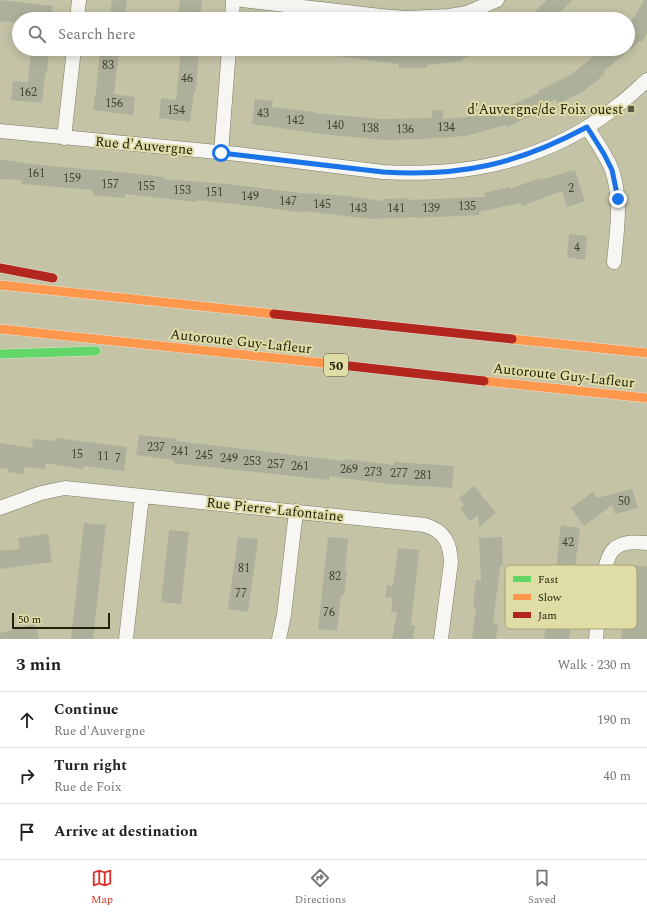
<!DOCTYPE html>
<meta charset="utf-8">
<style>
:root{--surface:#fff;--page:#f2f2f2;--text:#222;--muted:#767676;--line:#e0e0e0;--accent:#d93025}
body{margin:0;font-family:Spectral,serif;background:var(--page);color:var(--text)}
.scale{position:absolute;left:12px;bottom:10px;width:98px;box-sizing:border-box;padding-left:4px;border:2px solid #22210c;border-top:0;font-size:11px;line-height:14px;white-space:nowrap;color:#22210c;-webkit-text-stroke:3px #dfdca6;paint-order:stroke}
.stop{position:absolute;width:12px;height:12px;margin:-9px;border:3px solid #1a73e8;border-radius:50%;background:#fff}
.stop.end{background:#1a73e8;border-color:#fff;box-shadow:0 1px 4px #0008}
.list{margin:0;padding:0;list-style:none}
h2{display:flex;justify-content:space-between;align-items:center;height:52px;margin:0;padding:0 16px;font-size:17px}
h2 small{font-size:13px;font-weight:400;color:var(--muted)}
.list li{display:grid;grid-template-columns:26px 1fr auto;gap:12px;align-items:center;box-sizing:border-box;height:56px;padding:0 16px;border-top:1px solid var(--line)}
.list b{display:block;font-size:15px;white-space:nowrap}
.list p{margin:0;font-size:13px;white-space:nowrap;color:var(--muted)}
.list em{font-size:13px;font-style:normal;color:var(--muted)}
.icon{flex:none;width:22px;height:22px;fill:none;stroke:currentColor;stroke-width:2;stroke-linecap:round;stroke-linejoin:round}
.map{position:relative;flex:none;width:647px;height:639px;overflow:hidden}
.search{position:absolute;background:var(--surface);box-shadow:0 2px 10px #0003;left:12px;right:12px;top:12px;height:44px;display:flex;align-items:center;gap:10px;box-sizing:border-box;padding:0 14px;border-radius:22px;color:var(--muted);font-size:15px}
.sheet{height:220px;background:var(--surface)}
nav{display:flex;justify-content:space-around;align-items:center;box-sizing:border-box;height:56px;border-top:1px solid var(--line);background:var(--surface);font-size:11px;color:var(--muted)}
nav a{display:grid;justify-items:center;gap:2px}
nav .on{color:var(--accent)}
.map>svg:first-child{display:block}
.building{fill:#adb09a}
.lines{fill:none;stroke-linecap:round;stroke-linejoin:round}
.street-casing{stroke:#7c7a64;stroke-width:15}
.fast-casing{stroke:#e5e4d7;stroke-width:10}
.slow-casing{stroke:#e5e4d7;stroke-width:10}
.jam-casing{stroke:#e5e4d7;stroke-width:10}
.street{stroke:#f6f6f2;stroke-width:14}
.fast{stroke:#63d668;stroke-width:9}
.slow{stroke:#ff974d;stroke-width:9}
.jam{stroke:#b3261e;stroke-width:9}
.route{stroke:#1a73e8;stroke-width:5}
.poi-dot{fill:#5b5a42;stroke:#dfdca6;stroke-width:1.5}
.labels{text-anchor:middle;stroke-width:4;stroke-linejoin:round;paint-order:stroke}
.number-label{font-size:12px;fill:#464630}
.shield{fill:#dfdca6;stroke:#5b593a;stroke-width:1}
.shield-label{font-size:13px;font-weight:bold;fill:#22210c}
.poi-label{font-size:14px;fill:#22210c;stroke:#dfdca6;text-anchor:end}
.street-label{font-size:14px;fill:#22210c;stroke:#dfdca6}
.key{fill:#dfdca6;stroke:#a6a478;stroke-width:1}
.key-label{font-size:11px;fill:#22210c}
</style>
<div class="map">
<svg width="647" height="639" viewBox="0 0 647 639">
<rect width="100%" height="100%" fill="#c5c3a6"/>
<!-- building -->
<path class="building" d="M0,0L53,6L51,19H19V23L0,21Z
M112,0H127L125,19H109Z
M180,0H202L200,19L178,17Z
M547,0H573L552,19H526Z
M644,0H647V33L642,42L640,41L603,72L605,74L584,91L558,104L555,99L536,109L538,113L507,127L506,125L465,136L422,139L385,140L321,134L252,124L255,99L273,101L272,107L314,112V113L380,119L432,118V111L443,110V119L467,117L504,108L539,93L538,91L570,75L597,54L592,49H628V27Z
M31,49H49L47,73H45L42,103L11,100L13,81L28,82Z
M181,49H199L196,91H194L190,122L159,118L161,98L176,100Z
M338,49H391L439,51L438,49H485V51L463,58V61L427,65V68H399V64L338,56Z
M100,51L119,53L114,94L135,97L133,115L93,110L96,91Z
M0,160L15,161V162L50,166L131,173L163,177V179L227,184L310,194V193L346,196L382,201V199L409,198V200L485,197L484,193L510,187V189L540,178V180L575,170L585,201L567,207L562,191L522,206L521,203L479,212V215L418,218V217L370,219L303,211V213L262,207L197,200L196,202L125,194V198L93,195V190L21,184L22,180L0,179Z
M569,234L587,236L585,260L567,257Z
M139,435L176,439V441L344,461V459L394,465V462L454,466L452,488L389,484L329,476V480L173,463L174,460L136,455Z
M56,438L127,447L124,471L84,466L83,469L46,463L45,469L24,467L23,474L8,472L9,469L0,468V443L32,448L33,439L55,441Z
M474,486L496,513L479,527L478,515L470,521L460,509L464,505L459,498Z
M632,489L638,508L615,514L612,505L584,526L571,508L593,492L597,498Z
M84,523L106,525L99,585L93,639H71Z
M561,525L580,528L575,567L578,568L573,612L569,639H544L547,618H543L547,594L553,595Z
M169,530L189,532L181,604L161,602Z
M48,534L52,562L0,569V551L20,549L18,538Z
M238,537L258,539L248,612L228,609Z
M328,537L348,539L345,571H347L344,595H341L337,631L318,629Z
M502,537L503,565L500,566L493,624L498,625L496,639H472L476,608L473,607L476,580L481,581L479,538Z
M398,548L419,550L411,625L415,626L413,639H392L397,612H391L393,598L385,597L387,585L393,586Z
M630,565L647,567V639H621Z
M35,624L39,639H0V633Z"/>
<g class="lines">
<defs>
<path id="street" d="M242,0L381,16L406,18L449,16L467,13L497,0
M77,19L79,0
M232,19L233,0
M587,127C596,141 606,155 612,170C622,200 617,231 614,262
M0,131L238,154L383,172C467,177 550,160 617,106C628,98 637,89 647,80
M64,138L74,49
M221,153L229,49
M0,508L41,493L65,488L142,496
M126,639L142,496L425,525C444,531 450,542 451,562L441,639
M279,639L284,615L296,511
M596,639C598,620 601,560 614,549C623,541 636,542 647,543"/>
<path id="fast" d="M0,354L96,351"/>
<path id="slow" d="M0,285L274,314
M0,329L332,364
M512,339L647,353
M484,381L647,398"/>
<path id="jam" d="M0,268L53,278
M274,314L512,339
M332,364L484,381"/>
</defs>
<!-- street casing -->
<use href="#street" class="street-casing"/>
<!-- fast casing -->
<use href="#fast" class="fast-casing"/>
<!-- slow casing -->
<use href="#slow" class="slow-casing"/>
<!-- jam casing -->
<use href="#jam" class="jam-casing"/>
<!-- street -->
<use href="#street" class="street"/>
<!-- fast -->
<use href="#fast" class="fast"/>
<!-- slow -->
<use href="#slow" class="slow"/>
<!-- jam -->
<use href="#jam" class="jam"/>
</g>
<g class="lines">
<!-- route -->
<path class="route" d="M221,153L383,172C461,177 518,164 587,127L604,154L612,170L618,199"/>
</g>
<!-- markers -->
<rect class="poi-dot" x="627" y="105" width="8" height="8" rx="2"/>
<g class="labels">
<!-- number labels -->
<g class="number-label">
<text x="108" y="69">83</text>
<text x="187" y="82">46</text>
<text x="28" y="96">162</text>
<text x="114" y="107">156</text>
<text x="176" y="114">154</text>
<text x="263" y="117">43</text>
<text x="295" y="124">142</text>
<text x="335" y="129">140</text>
<text x="446" y="131">134</text>
<text x="370" y="132">138</text>
<text x="405" y="133">136</text>
<text x="36" y="177">161</text>
<text x="72" y="182">159</text>
<text x="110" y="188">157</text>
<text x="146" y="190">155</text>
<text x="571" y="192">2</text>
<text x="182" y="194">153</text>
<text x="214" y="196">151</text>
<text x="250" y="200">149</text>
<text x="288" y="205">147</text>
<text x="322" y="208">145</text>
<text x="467" y="210">135</text>
<text x="358" y="212">143</text>
<text x="396" y="212">141</text>
<text x="431" y="212">139</text>
<text x="577" y="251">4</text>
<text x="156" y="451">237</text>
<text x="180" y="455">241</text>
<text x="77" y="458">15</text>
<text x="204" y="459">245</text>
<text x="103" y="460">11</text>
<text x="118" y="462">7</text>
<text x="229" y="462">249</text>
<text x="252" y="465">253</text>
<text x="276" y="468">257</text>
<text x="300" y="470">261</text>
<text x="349" y="473">269</text>
<text x="373" y="476">273</text>
<text x="399" y="477">277</text>
<text x="423" y="479">281</text>
<text x="624" y="505">50</text>
<text x="568" y="546">42</text>
<text x="244" y="572">81</text>
<text x="335" y="580">82</text>
<text x="241" y="597">77</text>
<text x="329" y="616">76</text>
</g>
<!-- shield labels -->
<rect class="shield" x="324" y="354" width="24" height="22" rx="3"/>
<g class="shield-label">
<text x="336" y="370">50</text>
</g>
<!-- poi labels -->
<g class="poi-label">
<text x="623" y="114">d'Auvergne/de Foix ouest</text>
</g>
<!-- street labels -->
<g class="street-label">
<text transform="translate(144 145) rotate(5)" y="5">Rue d'Auvergne</text>
<text transform="translate(241 341) rotate(6)" y="5">Autoroute Guy-Lafleur</text>
<text transform="translate(564 375) rotate(6)" y="5">Autoroute Guy-Lafleur</text>
<text transform="translate(275 509) rotate(6)" y="5">Rue Pierre-Lafontaine</text>
</g>
</g>
<!-- legend -->
<rect x="505" y="565" width="132" height="64" rx="6" class="key"/>
<rect x="513" y="576" width="18" height="6" fill="#63d668"/>
<rect x="513" y="594" width="18" height="6" fill="#ff974d"/>
<rect x="513" y="612" width="18" height="6" fill="#b3261e"/>
<g class="key-label">
<text x="538" y="583">Fast</text>
<text x="538" y="601">Slow</text>
<text x="538" y="619">Jam</text>
</g>
</svg>
<div class="scale">50 m</div>
<div class="stop" style="left:221px;top:153px"></div>
<div class="stop end" style="left:618px;top:199px"></div>
<div class="search"><svg class="icon" aria-label="search" viewBox="0 0 24 24"><circle cx="10" cy="10" r="6"/><path d="M15 15l6 6"/></svg>Search here</div>
</div>
<section class="sheet">
<h2>3 min<small>Walk · 230 m</small></h2>
<ul class="list">
<li><svg class="icon" aria-label="ahead" viewBox="0 0 24 24"><path d="M12 20V5M6 11l6-6 6 6"/></svg><div><b>Continue</b><p>Rue d'Auvergne</p></div><em>190 m</em></li>
<li><svg class="icon" aria-label="right" viewBox="0 0 24 24"><path d="M7 20v-9h11M14 6l5 5-5 5"/></svg><div><b>Turn right</b><p>Rue de Foix</p></div><em>40 m</em></li>
<li><svg class="icon" aria-label="arrive" viewBox="0 0 24 24"><path d="M6 21V4h12l-3 4 3 4H6"/></svg><div><b>Arrive at destination</b></div></li>
</ul>
</section>
<nav>
<a class="on"><svg class="icon" aria-label="map" viewBox="0 0 24 24"><path d="M3 6l6-2 6 2 6-2v14l-6 2-6-2-6 2zM9 4v14M15 6v14"/></svg>Map</a>
<a><svg class="icon" aria-label="directions" viewBox="0 0 24 24"><path d="M12 3l9 9-9 9-9-9zM9 14v-3h6M13 9l2 2-2 2"/></svg>Directions</a>
<a><svg class="icon" aria-label="saved" viewBox="0 0 24 24"><path d="M7 4h10v16l-5-4-5 4z"/></svg>Saved</a>
</nav>
